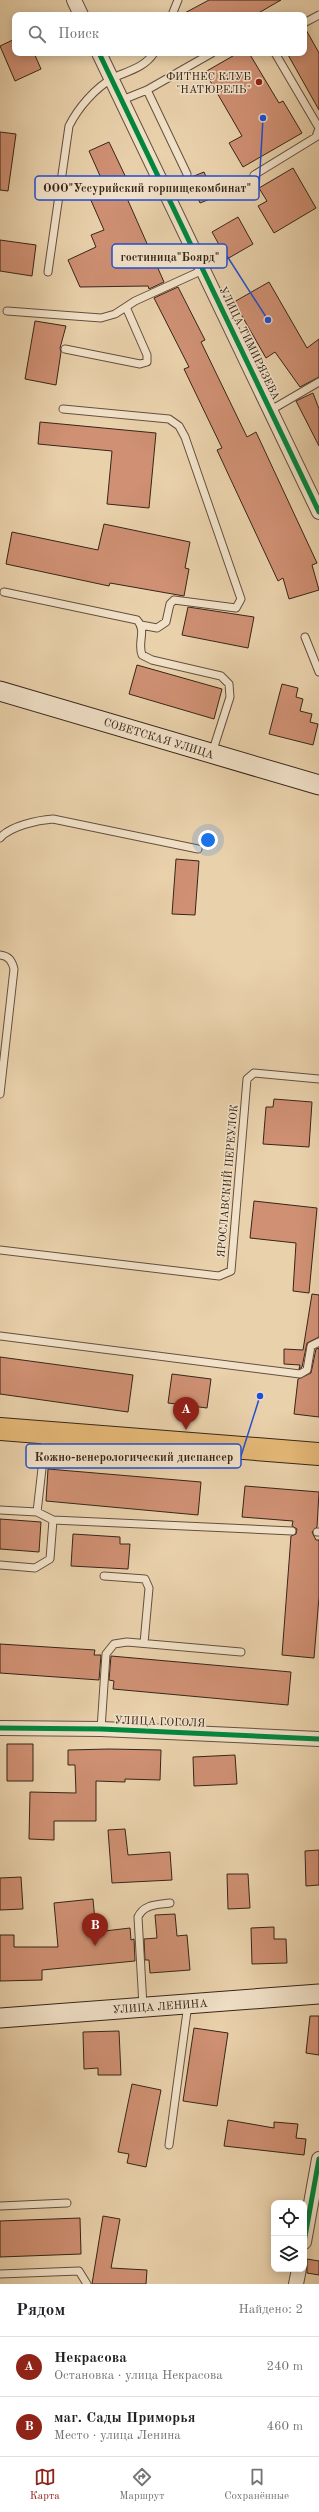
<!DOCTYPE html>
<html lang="ru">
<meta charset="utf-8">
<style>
:root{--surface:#fff;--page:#f2f2f2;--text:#202124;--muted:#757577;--line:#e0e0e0;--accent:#8f2418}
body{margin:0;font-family:"Old Standard TT",serif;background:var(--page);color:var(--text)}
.controls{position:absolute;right:12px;bottom:12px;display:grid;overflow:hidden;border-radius:8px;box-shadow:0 2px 10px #0003}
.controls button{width:36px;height:36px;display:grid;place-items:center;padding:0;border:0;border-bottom:1px solid var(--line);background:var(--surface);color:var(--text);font:20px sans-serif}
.you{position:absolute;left:208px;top:840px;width:14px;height:14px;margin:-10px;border:3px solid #fff;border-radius:50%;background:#1a73e8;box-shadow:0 0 0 6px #1a73e833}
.badge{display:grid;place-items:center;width:26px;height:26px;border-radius:50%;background:var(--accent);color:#fff;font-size:13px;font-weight:700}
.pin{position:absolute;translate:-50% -33px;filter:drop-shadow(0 1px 2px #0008)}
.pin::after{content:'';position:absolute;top:21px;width:14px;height:12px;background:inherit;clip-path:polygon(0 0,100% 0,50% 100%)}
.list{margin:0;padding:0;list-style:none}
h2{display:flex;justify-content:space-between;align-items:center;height:52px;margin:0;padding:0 16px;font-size:17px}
h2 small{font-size:13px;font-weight:400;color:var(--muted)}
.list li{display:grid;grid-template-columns:26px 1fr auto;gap:12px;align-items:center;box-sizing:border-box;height:60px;padding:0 16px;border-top:1px solid var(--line)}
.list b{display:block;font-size:15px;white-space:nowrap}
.list p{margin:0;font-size:13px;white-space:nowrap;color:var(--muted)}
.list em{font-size:13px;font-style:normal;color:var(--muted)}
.icon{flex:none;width:22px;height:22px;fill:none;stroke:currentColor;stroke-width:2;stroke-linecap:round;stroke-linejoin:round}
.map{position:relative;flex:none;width:319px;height:2284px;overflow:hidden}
.search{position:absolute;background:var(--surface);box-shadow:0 2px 10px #0003;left:12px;right:12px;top:12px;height:44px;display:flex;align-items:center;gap:10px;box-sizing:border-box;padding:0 14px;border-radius:8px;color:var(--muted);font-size:15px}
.sheet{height:172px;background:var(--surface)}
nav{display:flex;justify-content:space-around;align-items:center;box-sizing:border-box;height:56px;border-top:1px solid var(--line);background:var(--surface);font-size:11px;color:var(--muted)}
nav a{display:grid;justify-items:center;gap:2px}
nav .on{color:var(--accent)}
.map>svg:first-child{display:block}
.building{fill:#cf9073;stroke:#372519}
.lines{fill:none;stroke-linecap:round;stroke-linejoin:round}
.lane-casing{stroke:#64503e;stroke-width:9}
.street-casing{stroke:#64503e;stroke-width:16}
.secondary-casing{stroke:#372519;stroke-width:21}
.primary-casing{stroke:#372519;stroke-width:24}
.lane{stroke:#f1e1c8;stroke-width:7}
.street{stroke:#f1e1c8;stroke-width:14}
.secondary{stroke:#f1e1c8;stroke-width:19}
.primary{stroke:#e4b876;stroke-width:22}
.cycleway-casing{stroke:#f1e1c8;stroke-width:8}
.cycleway{stroke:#00873e;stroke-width:5}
.poi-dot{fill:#8f2418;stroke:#f1e1c8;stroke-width:1.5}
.labels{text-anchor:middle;stroke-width:3;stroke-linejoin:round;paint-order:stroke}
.poi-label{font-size:11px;fill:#372519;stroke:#f1e1c8;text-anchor:end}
.street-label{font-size:11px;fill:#372519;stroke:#f1e1c8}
.leader{fill:none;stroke:#1d4ed8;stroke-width:1.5}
.callout-dot{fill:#1d4ed8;stroke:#f1e1c8;stroke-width:1.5}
.callout{fill:#f1e1c8;stroke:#1d4ed8;stroke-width:1.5}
.callout-label{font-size:12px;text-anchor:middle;font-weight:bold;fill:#372519}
</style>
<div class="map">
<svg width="319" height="2284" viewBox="0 0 319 2284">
<rect width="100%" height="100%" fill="#e9d1ab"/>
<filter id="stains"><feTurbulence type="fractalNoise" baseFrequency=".005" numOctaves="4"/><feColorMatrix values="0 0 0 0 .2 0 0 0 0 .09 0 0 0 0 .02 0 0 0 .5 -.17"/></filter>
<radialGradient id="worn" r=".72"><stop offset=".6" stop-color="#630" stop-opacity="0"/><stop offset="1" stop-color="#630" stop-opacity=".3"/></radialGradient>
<!-- building -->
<path class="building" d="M209,0H281L255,15H181Z
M305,28L319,53V110L287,53H304Z
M15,39V53H34L41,69L15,81L0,46Z
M238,53H249L279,103L283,101L302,133L243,167L229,143L242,136L205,72Z
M0,132L16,134L8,191L0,190Z
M109,142L129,184L122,187L164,282L149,289L148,286L80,287L68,260L96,247L91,235L104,230L86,189L105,187L89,151Z
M293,168L316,208L274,233L258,206L267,201L259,188Z
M204,172L215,197L200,203L189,178Z
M238,217L253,244L227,259L212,232Z
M0,240L36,245L32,276L0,271Z
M269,282L307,348L319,339V377L300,387L275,352L266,358L234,302Z
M178,287L205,340L201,342L247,437L256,432L317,563L312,565L319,590L289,599L283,578L278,581L217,450L222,448L184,369L189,367L154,298Z
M35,321L66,326L60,348L61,352L56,385L25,379Z
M313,393L319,409V446L296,401Z
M40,422L156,433L149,508L107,504L112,451L38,444Z
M104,524L190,542L185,568L189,569L184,596L110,583L109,586L6,564L12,532L98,550Z
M188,607L254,617L248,648L182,635Z
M137,665L222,689L214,719L129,694Z
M282,684L298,688L296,697L303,699L300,711L312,714L310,722L318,724L313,745L269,734Z
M176,859L199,861L195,915L172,914Z
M274,1099L312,1102L309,1147L263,1144L266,1107H273Z
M254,1201L317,1208L309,1293L293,1291L296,1243L250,1238Z
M312,1294L319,1295V1337L307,1343L302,1367L299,1369L300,1365L284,1364V1349L303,1350Z
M319,1348V1417L294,1414L298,1379L311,1373L316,1349Z
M0,1357L133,1375L128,1412L0,1394Z
M172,1374L211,1379L207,1408L168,1403Z
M48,1469L201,1482L198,1515L46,1501Z
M245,1486L319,1492L317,1527L312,1532L316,1540H319V1597L314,1658L282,1655L291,1536L296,1534L297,1529L292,1526L293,1521L242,1517Z
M0,1519L41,1522L39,1552L0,1549Z
M73,1534L120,1537V1544H130L128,1569L71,1566Z
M0,1644L95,1650L94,1655H101L99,1680L0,1673Z
M111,1656L291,1672L288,1705L113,1689L114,1681L109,1680Z
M7,1744H33V1781H7Z
M109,1749L161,1750L160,1780L125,1779V1782L96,1781V1821H54V1840L29,1839L30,1792L76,1793L75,1765H68V1750Z
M235,1755L237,1784L194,1786L193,1757Z
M125,1829L128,1855L170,1852L172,1880L112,1883L108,1830Z
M319,1850V1885L306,1886L305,1851Z
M227,1874H248L250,1908L228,1909Z
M21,1877L23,1909L0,1910V1878Z
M93,1899L96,1932L130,1928L131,1940L134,1939L135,1961L42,1970V1980L0,1981V1935H14V1947H58L54,1903Z
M175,1914L177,1936L187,1935L190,1970L150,1973L149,1960H145L144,1939L157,1938L155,1915Z
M274,1927V1939H286L287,1963L252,1964L251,1928Z
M310,2016H319V2055L306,2053Z
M194,2028L228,2033L217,2106L183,2101Z
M119,2031L121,2075H98V2068L84,2069L83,2032Z
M132,2084L161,2090L146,2167L127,2163L129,2154L118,2152Z
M228,2120L274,2128V2122L298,2124L296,2138L306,2139L304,2155L224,2146Z
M103,2216L120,2219L111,2268L147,2270L146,2284H92Z
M80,2218L81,2254L0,2257V2221Z
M307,2259L319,2261V2275L307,2273Z"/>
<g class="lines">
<defs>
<path id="lane" d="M172,15L178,0
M304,23L319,15
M147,90L187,174
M122,100L147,90L212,53
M254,175L316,137L319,128L275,53
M48,272L69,126C78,108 95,88 113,78C128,71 144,68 154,53
M7,311L101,318L115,314L135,301L203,270
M65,349L140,364L147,362V355L126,307
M63,409L169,419L179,426L185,437L241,599L236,608L174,600L170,604L166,622L157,628L141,625
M271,410L319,382
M4,592L137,620C147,631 137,642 142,655L152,660L221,676L229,684L230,697L212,753
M305,637L319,672
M0,838C10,826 38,820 53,819L198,849
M0,955C9,956 12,961 14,969L0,1094
M0,1250L219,1276L231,1271L247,1079L254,1073L319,1079
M0,1336L300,1374L307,1370L311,1346L319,1342
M0,1510L37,1512L46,1434
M53,1520L292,1531
M317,1532H319
M0,1565L35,1568L50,1559L53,1520L37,1512
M104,1576L145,1579L149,1588L144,1643
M101,1729L106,1654L114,1644L127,1642L241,1652
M143,2006L138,1917C144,1904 157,1905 170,1903
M169,2145L188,2004
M0,2206L67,2203
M0,2274L79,2271L87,2284"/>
<path id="street" d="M74,0L81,15
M99,53L319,512
M0,1728L101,1729L319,1739
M304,2242L319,2159
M296,2284L299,2269"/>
<path id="secondary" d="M0,691L319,785
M0,2018L319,1994"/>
<path id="primary" d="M0,1429L319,1454"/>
</defs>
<!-- lane casing -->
<use href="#lane" class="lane-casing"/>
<!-- street casing -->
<use href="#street" class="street-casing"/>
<!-- secondary casing -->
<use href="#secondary" class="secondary-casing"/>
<!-- primary casing -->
<use href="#primary" class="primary-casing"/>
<!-- lane -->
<use href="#lane" class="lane"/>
<!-- street -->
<use href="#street" class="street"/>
<!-- secondary -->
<use href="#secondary" class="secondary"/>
<!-- primary -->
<use href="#primary" class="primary"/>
<defs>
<path id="cycleway" d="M99,53L319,512
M0,1728L101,1729L319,1739
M304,2242L319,2159"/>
</defs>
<!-- cycleway casing -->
<use href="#cycleway" class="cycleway-casing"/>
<!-- cycleway -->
<use href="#cycleway" class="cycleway"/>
</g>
<!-- markers -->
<circle class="poi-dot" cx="259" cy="82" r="4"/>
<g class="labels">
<!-- poi labels -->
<g class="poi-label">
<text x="251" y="80">ФИТНЕС КЛУБ<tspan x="251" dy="13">"НАТЮРЕЛЬ"</tspan></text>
</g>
<!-- street labels -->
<g class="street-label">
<text transform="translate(250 343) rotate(64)" y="4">УЛИЦА ТИМИРЯЗЕВА</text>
<text transform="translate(159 738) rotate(17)" y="4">СОВЕТСКАЯ УЛИЦА</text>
<text transform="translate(227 1181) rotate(-85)" y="4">ЯРОСЛАВСКИЙ ПЕРЕУЛОК</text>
<text transform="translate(160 1721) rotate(2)" y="4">УЛИЦА ГОГОЛЯ</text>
<text transform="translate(160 2006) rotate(-4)" y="4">УЛИЦА ЛЕНИНА</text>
</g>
</g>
<!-- callouts -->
<path class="leader" d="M263 118L259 188M268 320L227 256M260 1396L241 1456"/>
<g class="callout-dot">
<circle cx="263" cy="118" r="4"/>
<circle cx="268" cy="320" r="4"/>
<circle cx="260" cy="1396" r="4"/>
</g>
<g class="callout">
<rect x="35" y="176" width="224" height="24" rx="4"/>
<rect x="112" y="244" width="115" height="24" rx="4"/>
<rect x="26" y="1444" width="215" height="24" rx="4"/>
</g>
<g class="callout-label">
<text x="147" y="192">ООО"Уссурийский горпищекомбинат"</text>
<text x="170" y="261">гостиница"Боярд"</text>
<text x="134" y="1461">Кожно-венерологический диспансер</text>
</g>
<rect width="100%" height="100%" filter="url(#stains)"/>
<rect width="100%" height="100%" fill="url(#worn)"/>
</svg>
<div class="controls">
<button><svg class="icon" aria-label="locate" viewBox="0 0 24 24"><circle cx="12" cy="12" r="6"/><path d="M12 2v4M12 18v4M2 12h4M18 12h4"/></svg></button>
<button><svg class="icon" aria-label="layers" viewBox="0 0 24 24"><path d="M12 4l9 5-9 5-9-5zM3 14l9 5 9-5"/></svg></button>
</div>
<div class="you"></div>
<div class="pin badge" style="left:186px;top:1430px">A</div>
<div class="pin badge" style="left:95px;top:1946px">B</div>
<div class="search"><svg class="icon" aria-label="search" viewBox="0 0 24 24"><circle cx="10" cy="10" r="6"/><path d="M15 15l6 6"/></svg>Поиск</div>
</div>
<section class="sheet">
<h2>Рядом<small>Найдено: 2</small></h2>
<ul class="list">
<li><span class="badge">A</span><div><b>Некрасова</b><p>Остановка · улица Некрасова</p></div><em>240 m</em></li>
<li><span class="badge">B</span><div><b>маг. Сады Приморья</b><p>Место · улица Ленина</p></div><em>460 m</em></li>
</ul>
</section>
<nav>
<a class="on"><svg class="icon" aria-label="map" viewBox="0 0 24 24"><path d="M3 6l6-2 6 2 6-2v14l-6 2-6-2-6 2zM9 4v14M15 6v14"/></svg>Карта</a>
<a><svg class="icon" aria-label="directions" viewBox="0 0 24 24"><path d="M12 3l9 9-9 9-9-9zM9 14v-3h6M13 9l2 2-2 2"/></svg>Маршрут</a>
<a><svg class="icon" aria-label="saved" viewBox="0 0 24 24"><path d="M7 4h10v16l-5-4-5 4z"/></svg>Сохранённые</a>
</nav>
